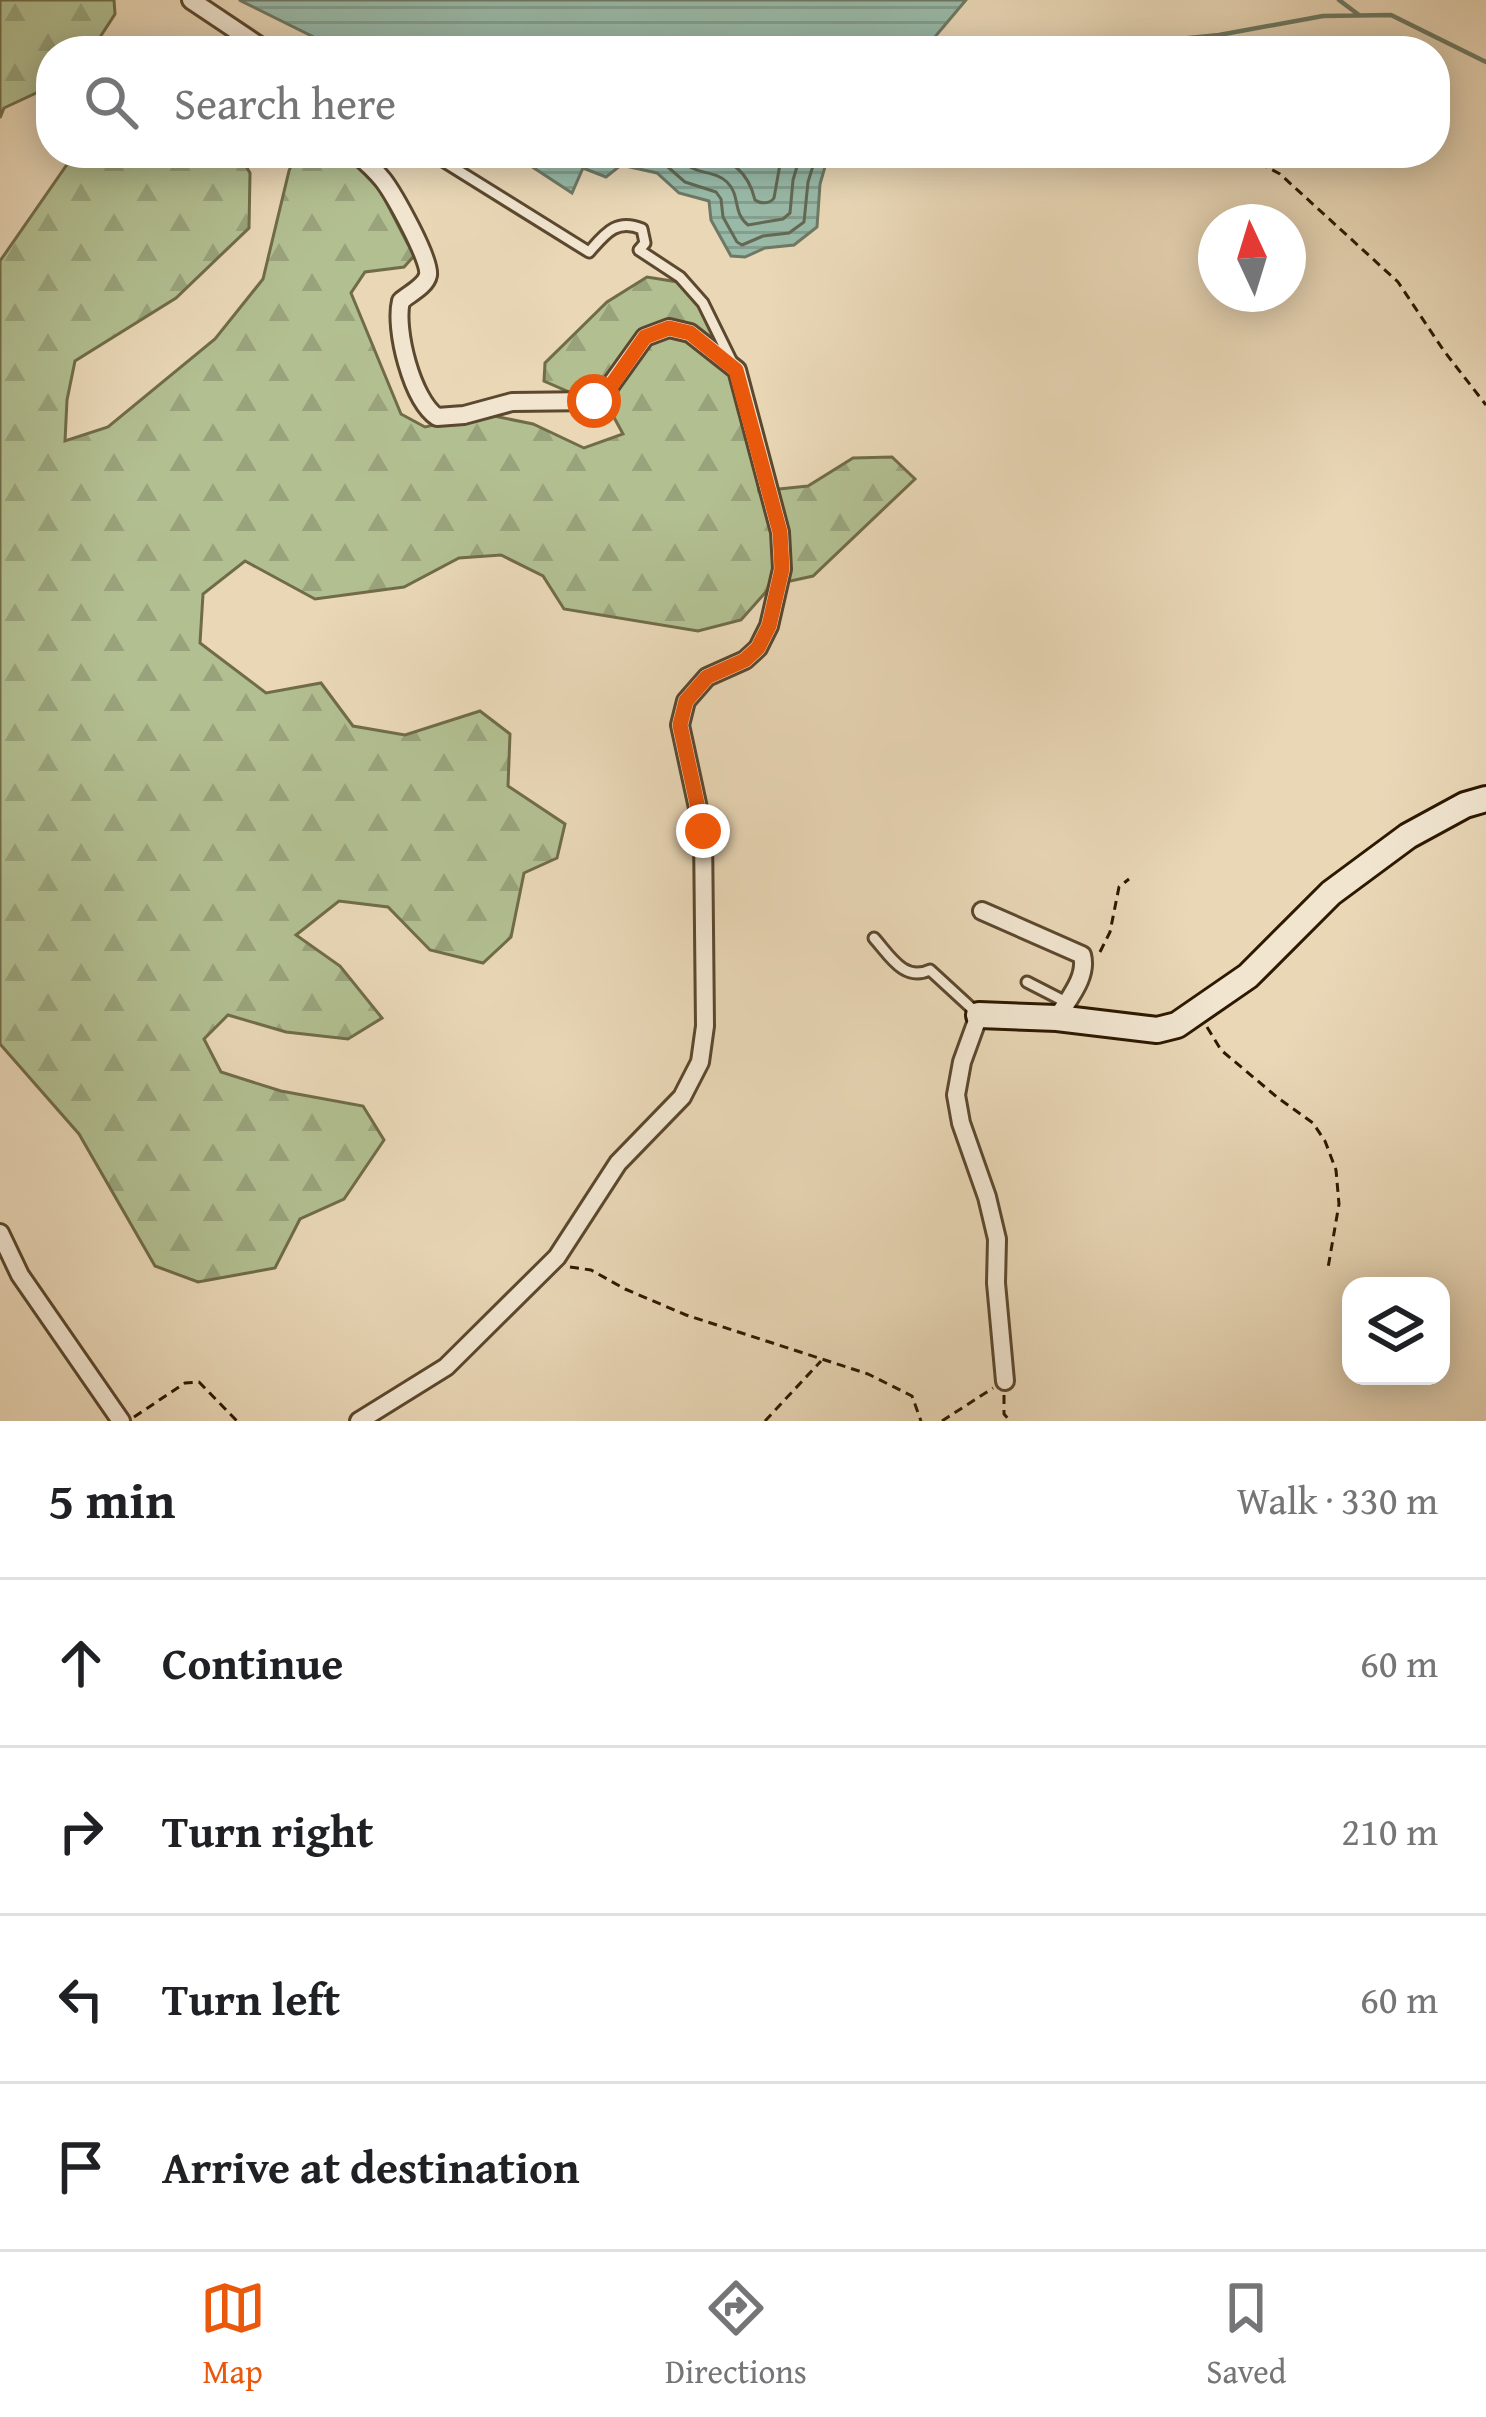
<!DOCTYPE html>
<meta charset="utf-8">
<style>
:root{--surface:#fff;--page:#f2f2f2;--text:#202124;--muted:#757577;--line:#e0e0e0;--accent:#ea580c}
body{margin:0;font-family:"Gentium Book Plus",serif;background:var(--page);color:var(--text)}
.controls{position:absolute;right:36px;bottom:36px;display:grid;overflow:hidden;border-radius:24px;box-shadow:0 6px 30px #0003}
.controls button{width:108px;height:108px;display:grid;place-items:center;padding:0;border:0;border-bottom:3px solid var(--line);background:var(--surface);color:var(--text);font:60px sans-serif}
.compass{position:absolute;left:1198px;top:204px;width:108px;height:108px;border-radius:50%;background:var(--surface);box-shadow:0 6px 30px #0003;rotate:356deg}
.stop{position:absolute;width:36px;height:36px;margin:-27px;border:9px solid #ea580c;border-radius:50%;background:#fff}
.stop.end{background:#ea580c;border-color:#fff;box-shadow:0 3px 12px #0008}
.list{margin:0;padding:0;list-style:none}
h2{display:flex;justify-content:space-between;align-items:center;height:156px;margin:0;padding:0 48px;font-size:51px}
h2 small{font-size:39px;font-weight:400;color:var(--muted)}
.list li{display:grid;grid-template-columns:78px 1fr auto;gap:36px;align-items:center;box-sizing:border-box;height:168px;padding:0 48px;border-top:3px solid var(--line)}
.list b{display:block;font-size:45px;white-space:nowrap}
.list em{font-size:39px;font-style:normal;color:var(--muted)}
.icon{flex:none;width:66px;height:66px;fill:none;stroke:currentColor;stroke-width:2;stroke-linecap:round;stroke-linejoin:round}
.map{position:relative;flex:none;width:1486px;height:1421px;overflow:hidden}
.search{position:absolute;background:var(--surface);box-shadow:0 6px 30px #0003;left:36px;right:36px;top:36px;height:132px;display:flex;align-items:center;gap:30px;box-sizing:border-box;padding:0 42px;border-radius:48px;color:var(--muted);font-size:45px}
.sheet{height:828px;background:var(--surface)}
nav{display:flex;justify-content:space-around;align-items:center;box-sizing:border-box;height:168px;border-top:3px solid var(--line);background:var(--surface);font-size:33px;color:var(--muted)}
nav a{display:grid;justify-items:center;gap:6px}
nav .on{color:var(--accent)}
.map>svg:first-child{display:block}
.forest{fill:url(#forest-firs);stroke:#706c48;stroke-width:3}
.water{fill:url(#water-rules);stroke:#6e7965;stroke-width:3}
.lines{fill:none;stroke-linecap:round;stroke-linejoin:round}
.shore{stroke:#636954;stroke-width:3}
.stream{stroke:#6e7965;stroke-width:4.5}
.lane-casing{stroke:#5c482e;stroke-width:15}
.street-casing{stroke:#5c482e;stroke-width:22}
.secondary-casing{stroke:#2d1800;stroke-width:30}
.path{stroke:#2d1800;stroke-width:3;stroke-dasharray:9 6;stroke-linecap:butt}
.lane{stroke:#f1e5d0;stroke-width:9}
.street{stroke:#f1e5d0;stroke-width:16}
.secondary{stroke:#f1e5d0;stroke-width:24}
.route{stroke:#ea580c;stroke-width:15}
</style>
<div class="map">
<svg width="1486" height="1421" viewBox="0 0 1486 1421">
<defs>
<pattern id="forest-firs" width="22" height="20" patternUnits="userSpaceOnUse" patternTransform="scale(3)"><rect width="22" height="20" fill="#b2bf91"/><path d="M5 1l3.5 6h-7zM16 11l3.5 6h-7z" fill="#99a37b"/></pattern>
<pattern id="water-rules" width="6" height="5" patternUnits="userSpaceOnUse" patternTransform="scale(3)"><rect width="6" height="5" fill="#99baa8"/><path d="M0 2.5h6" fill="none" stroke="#849f8f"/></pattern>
</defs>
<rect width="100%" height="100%" fill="#e9d7b6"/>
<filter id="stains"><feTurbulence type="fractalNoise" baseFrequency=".00167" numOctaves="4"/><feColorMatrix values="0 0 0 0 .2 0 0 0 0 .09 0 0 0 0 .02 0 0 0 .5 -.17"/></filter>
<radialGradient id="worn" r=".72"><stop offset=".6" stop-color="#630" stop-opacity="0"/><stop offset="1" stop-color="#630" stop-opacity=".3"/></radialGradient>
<!-- forest -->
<path class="forest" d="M0,0H114L115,14L91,51H51V86L4,108L0,118Z
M75,153H238L250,173L249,228L176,298L75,361L67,400L65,441L108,427L215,339L263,279L289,171L296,153H344L380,190L414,256L404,267L365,272L351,293L401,414L425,427L484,414L533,424L584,448L623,434L610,410L544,381L545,363L607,302L647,277L678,282L704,311L735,380L755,453L759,491L808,486L853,458L892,457L915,479L813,576L772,585L741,620L698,631L564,609L543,576L501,555L459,558L404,587L315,599L245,561L203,594L200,643L266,693L321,683L353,726L405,735L480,711L510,734L508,786L565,824L557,858L524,873L511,937L483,963L430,950L388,907L339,901L296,935L340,966L382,1018L348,1039L286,1032L228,1015L204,1039L221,1072L281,1091L363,1106L384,1140L344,1199L300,1219L275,1268L198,1282L155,1266L79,1134L0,1044V261Z"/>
<!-- water -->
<path class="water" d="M239,0H966L923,51H342Z
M511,153H829L820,184L817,227L794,245L765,248L745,257L731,256L711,220L709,201L679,193L657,173L621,165L606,177L583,168L572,193Z"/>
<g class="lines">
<!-- shore -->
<path class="shore" d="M625,153L661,161L685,182L716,192L721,199L723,217L737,242L742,245L763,236L789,233L804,222L808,182L817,153
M676,153C681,158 685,163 690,167C702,174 717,172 727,182C741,196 732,212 748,225L783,219L790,213L793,180L801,153
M703,153C732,160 748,171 755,200C760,204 770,204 774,198L782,153"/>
<!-- stream -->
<path class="stream" d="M1339,0L1359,15
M1059,51L1219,35L1323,16L1391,15L1486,62"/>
<defs>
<path id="lane" d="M430,153L589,252C605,234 616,218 642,229L645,243L639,250L680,277L703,303L732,362
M874,938C890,956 904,982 930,970L979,1015
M1027,982L1066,1002"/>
<path id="street" d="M191,0L267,51
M355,153C365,161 375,170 383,180C393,193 431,260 428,275C426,286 409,294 401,301C394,329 412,400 437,417L464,415L512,402L594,401L607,390L645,337L669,328L690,333L737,370L780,532L782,569L769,626L758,648L745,660L707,677L686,701L680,725L703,831L705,1026L700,1062L682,1097L618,1163L557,1257L446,1367L359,1421
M982,911L1082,955C1088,977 1068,999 1057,1018
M979,1015L962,1062L956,1095L961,1123L987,1197L997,1239L996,1283L1005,1381
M0,1233L20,1275L121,1421"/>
<path id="secondary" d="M979,1015L1057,1018L1157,1030L1177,1025L1248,976L1331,893L1408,836L1465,805L1486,799"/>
</defs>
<!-- lane casing -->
<use href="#lane" class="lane-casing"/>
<!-- street casing -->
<use href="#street" class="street-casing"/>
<!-- secondary casing -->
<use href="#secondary" class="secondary-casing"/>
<!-- path -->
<path class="path" d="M1231,153L1246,156L1280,174L1398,282L1444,351L1486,405
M1137,155L1154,153
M1100,952L1110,932L1119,887L1129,879
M1207,1027L1221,1050L1278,1098L1313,1123L1325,1141L1336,1170L1339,1204L1328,1268
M570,1267L591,1270L625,1289L686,1315L868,1374L912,1396L921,1421
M1004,1395V1414L1010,1421
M134,1417L185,1383L199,1382L237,1421
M765,1421L821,1361
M942,1421L993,1388"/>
<!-- lane -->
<use href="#lane" class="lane"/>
<!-- street -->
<use href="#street" class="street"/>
<!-- secondary -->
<use href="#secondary" class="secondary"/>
</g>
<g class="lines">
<!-- route -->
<path class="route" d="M594,401L608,390L645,337L669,328L690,333L736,370L780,532L782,569L769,626L758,648L745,660L707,677L686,701L680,725L703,831"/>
</g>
<rect width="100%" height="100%" filter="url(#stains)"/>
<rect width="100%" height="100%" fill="url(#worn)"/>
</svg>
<div class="controls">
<button><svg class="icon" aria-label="layers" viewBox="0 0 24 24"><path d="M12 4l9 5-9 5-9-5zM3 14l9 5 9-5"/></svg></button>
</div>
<svg class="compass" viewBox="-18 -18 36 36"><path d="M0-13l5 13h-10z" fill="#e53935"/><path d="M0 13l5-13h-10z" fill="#757577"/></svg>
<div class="stop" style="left:594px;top:401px"></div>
<div class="stop end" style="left:703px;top:831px"></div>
<div class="search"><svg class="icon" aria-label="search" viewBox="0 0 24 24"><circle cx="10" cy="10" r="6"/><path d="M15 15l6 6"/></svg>Search here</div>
</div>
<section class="sheet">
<h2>5 min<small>Walk · 330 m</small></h2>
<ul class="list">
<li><svg class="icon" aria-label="ahead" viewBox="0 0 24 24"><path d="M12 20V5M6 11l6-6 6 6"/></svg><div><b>Continue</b></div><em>60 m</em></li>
<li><svg class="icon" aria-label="right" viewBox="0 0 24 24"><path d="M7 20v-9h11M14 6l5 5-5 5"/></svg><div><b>Turn right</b></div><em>210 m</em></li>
<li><svg class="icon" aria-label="left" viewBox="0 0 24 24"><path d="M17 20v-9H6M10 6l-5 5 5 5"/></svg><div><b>Turn left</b></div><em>60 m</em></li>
<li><svg class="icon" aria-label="arrive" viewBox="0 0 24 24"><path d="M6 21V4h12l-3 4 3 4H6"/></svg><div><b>Arrive at destination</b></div></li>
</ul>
</section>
<nav>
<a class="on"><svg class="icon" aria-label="map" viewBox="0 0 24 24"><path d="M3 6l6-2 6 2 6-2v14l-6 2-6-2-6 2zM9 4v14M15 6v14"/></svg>Map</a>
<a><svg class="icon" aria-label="directions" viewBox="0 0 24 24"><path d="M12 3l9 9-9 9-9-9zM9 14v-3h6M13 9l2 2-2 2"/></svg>Directions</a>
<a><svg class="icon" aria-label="saved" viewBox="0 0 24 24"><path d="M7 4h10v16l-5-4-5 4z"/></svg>Saved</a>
</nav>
